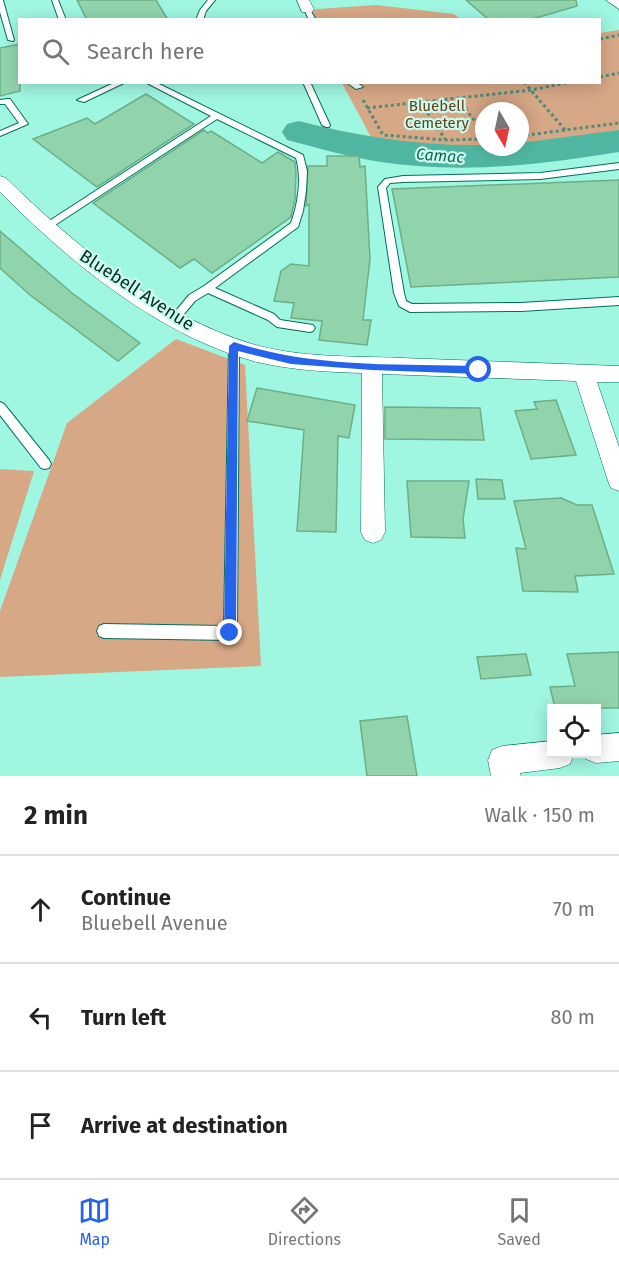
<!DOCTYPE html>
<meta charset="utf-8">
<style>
:root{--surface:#fff;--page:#f6f6f6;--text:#222;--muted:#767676;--line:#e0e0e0;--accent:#2563eb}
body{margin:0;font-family:"Fira Sans",sans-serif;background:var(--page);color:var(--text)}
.controls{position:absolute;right:18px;bottom:18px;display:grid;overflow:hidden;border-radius:0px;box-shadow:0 3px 15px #0003}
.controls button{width:54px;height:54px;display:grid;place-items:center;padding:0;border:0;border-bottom:2px solid var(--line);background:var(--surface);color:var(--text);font:30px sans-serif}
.compass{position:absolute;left:475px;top:102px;width:54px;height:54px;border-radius:50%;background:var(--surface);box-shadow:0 3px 15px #0003;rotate:171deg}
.stop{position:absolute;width:18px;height:18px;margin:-14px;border:4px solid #2563eb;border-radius:50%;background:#fff}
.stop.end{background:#2563eb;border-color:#fff;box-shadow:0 2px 6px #0008}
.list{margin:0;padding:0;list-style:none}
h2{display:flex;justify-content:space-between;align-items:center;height:78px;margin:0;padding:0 24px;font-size:26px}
h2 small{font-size:20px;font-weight:400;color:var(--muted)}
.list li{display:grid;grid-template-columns:39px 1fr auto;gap:18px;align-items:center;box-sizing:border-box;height:108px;padding:0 24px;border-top:2px solid var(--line)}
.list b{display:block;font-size:22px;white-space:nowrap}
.list p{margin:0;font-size:20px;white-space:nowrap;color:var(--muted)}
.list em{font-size:20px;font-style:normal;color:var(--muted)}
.icon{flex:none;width:33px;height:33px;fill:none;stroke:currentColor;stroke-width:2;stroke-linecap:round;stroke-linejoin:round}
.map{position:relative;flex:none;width:619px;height:776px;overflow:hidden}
.search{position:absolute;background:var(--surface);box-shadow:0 3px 15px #0003;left:18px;right:18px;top:18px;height:66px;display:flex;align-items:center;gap:15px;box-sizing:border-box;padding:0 21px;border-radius:0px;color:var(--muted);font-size:22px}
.sheet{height:402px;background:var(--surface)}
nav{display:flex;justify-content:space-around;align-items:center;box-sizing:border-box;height:84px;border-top:2px solid var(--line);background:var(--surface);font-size:16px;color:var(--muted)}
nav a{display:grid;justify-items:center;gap:3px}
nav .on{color:var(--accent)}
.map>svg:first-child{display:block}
.green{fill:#d7a886}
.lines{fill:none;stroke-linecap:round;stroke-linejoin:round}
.river{fill:#50b6a1;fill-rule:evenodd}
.building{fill:#91d4ac;stroke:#6cae87;stroke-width:1.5}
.service-casing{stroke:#006e5d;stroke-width:2}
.minor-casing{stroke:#006e5d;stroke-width:1}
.path{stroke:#4e8b7d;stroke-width:3;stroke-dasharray:3 3;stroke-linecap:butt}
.service{fill:#fff;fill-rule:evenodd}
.minor{fill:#fff;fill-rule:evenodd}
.route{fill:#2563eb}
.labels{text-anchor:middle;stroke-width:4.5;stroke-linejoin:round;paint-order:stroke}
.far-park-label{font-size:15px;fill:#683d19;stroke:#cafbee}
.far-water-label{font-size:16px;font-style:italic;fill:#136556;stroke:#cafbee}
.street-label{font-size:18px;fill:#062d26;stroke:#cafbee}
</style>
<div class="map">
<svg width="619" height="776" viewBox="0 0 619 776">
<rect width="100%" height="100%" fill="#9ff6e1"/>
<!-- green -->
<path class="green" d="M376,5L454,14L460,19H310L305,10Z
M619,30V130L614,131L520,144V111H484V146L442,147L372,139L342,83L600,82V33Z
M176,339L245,365L261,666L0,677V611L67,423Z
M0,469L34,471L0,580Z"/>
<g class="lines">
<!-- river -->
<path class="river" d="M299,121C361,137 420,146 484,145V147H520V143L619,130V152C540,165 461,174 381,162C349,157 318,148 287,140L282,132L287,124Z"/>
</g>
<!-- building -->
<path class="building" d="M77,0H156L168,20H87Z
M466,0H576L577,6L529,20H489Z
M20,44V91L0,96V48Z
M146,94L194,124L97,187L33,139L87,118L95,124Z
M204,130L208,133L211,131L262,163L278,152L295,162L296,174L295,199L291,217L212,273L194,259L180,268L93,203Z
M327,156H359L360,167L365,166L370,259L363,320H371L367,345L319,340L322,321L291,318L294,303L274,301L281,271L291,264L309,266V204L306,206L308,166H327Z
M619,180V277L411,287L392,189Z
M0,231L72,293L140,343L118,361L30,295L0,268Z
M257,388L355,405L349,438L338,436L336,532L297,531L304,430L247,421Z
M556,400L576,455L531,459L515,411L537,409L534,402Z
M385,407L480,408L484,440L385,439Z
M476,479L502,480L505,499H478Z
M407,481H469L463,519L465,538L411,537Z
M561,498L577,505H592L614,574L575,576L578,592L523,591L516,548L526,549L514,501Z
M619,652V708H555L550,687L575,686L567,654Z
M526,654L531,675L481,679L477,657Z
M407,716L417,776H367L360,721Z"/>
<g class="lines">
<defs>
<path id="service" d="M0,0H3L14,40L13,41L8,40L0,12Z
M52,0H58L66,20H59Z
M208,0H215L206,11L203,20H196L200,10Z
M307,7L309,8L316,20H309L304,9Z
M116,82H126L84,102L77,100Z
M145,82H155L303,155L307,171L306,191L303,211L298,227L215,288L274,314L280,320L313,325L315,328L313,331L310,332L277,327L268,320L208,293L195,301L178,321L175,322L170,318L189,295L204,286L291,223C298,204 302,178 296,158L217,119L49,229H43V225L211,116Z
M303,82H310L330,125L329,127H326L322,125Z
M346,82H356L363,87L356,89Z
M7,99H10L28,124L0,136V131L19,123L5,104H0V100Z
M619,163V169L540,179L403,182L390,183L386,188L404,293L406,301L412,304L521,303L619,297V305L521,311L410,312L399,306L394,293L378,187L385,179L403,176L540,173Z
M234,342L239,346L237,633L235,638L230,640L104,638L99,636L97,631L99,626L104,624L224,626L229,346Z
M0,402L4,404L49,460L51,464L49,468L45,469L41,468L0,415Z"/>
<path id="minor" d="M297,0H309L314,9L312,12H302Z
M606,0H619V9Z
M0,176L6,178C73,244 161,317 252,344C300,358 352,356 401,358C474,361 546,363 619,366V382H597L619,447V491L611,488L608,481L576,381L382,374L385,532L381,540L373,543L365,540L361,532L362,373C327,372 291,370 257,362C161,337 69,262 0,192Z
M619,733V761L596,763L586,759L584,754H596V735Z
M552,741V754H574L570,764L560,768L520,773L521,776H491L488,760L492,750L502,746Z"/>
</defs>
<!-- service casing -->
<use href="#service" class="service-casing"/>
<!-- minor casing -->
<use href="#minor" class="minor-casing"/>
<!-- path -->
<path class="path" d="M600,39L619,35
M600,77L619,73
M524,82L565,130
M458,99L484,133
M363,100L383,135L446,140L484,139
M421,103L445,139
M367,108L531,90L571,82
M520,136L619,123"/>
<!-- service -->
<use href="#service" class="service"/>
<!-- minor -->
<use href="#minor" class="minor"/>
</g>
<!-- route -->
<path class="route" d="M234,342C311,368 398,364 479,366L484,370L479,374L372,370L291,364L238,351L236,633L230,639L224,633L229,346Z"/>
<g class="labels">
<!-- far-park labels -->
<g class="far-park-label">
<text x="437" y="111">Bluebell<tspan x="437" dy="17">Cemetery</tspan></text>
</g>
<!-- far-water labels -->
<g class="far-water-label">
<text transform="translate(440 155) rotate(4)" y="6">Camac</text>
</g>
<!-- street labels -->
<g class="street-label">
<text transform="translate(137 290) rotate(33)" y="6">Bluebell Avenue</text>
</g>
</g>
</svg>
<div class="controls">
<button><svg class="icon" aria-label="locate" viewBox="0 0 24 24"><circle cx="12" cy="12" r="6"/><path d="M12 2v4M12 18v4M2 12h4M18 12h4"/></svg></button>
</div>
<svg class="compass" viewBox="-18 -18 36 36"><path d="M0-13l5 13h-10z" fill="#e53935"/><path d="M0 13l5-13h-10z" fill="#767676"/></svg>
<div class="stop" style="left:479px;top:370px"></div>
<div class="stop end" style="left:230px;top:633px"></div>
<div class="search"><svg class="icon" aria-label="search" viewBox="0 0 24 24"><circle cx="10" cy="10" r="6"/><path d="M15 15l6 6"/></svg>Search here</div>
</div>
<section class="sheet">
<h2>2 min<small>Walk · 150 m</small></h2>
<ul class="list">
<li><svg class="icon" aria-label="ahead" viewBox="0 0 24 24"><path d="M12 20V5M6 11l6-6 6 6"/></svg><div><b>Continue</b><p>Bluebell Avenue</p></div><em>70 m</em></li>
<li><svg class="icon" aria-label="left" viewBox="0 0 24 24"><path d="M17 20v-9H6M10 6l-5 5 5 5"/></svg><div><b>Turn left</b></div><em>80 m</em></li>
<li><svg class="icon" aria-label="arrive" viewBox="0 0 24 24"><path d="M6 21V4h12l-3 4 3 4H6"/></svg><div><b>Arrive at destination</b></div></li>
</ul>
</section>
<nav>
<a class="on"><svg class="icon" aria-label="map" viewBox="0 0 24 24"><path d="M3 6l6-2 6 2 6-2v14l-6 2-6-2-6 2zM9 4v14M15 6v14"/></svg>Map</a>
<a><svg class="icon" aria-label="directions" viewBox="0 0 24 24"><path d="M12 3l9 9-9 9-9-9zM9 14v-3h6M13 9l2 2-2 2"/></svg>Directions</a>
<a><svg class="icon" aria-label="saved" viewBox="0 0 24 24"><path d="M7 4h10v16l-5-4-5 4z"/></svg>Saved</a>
</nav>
